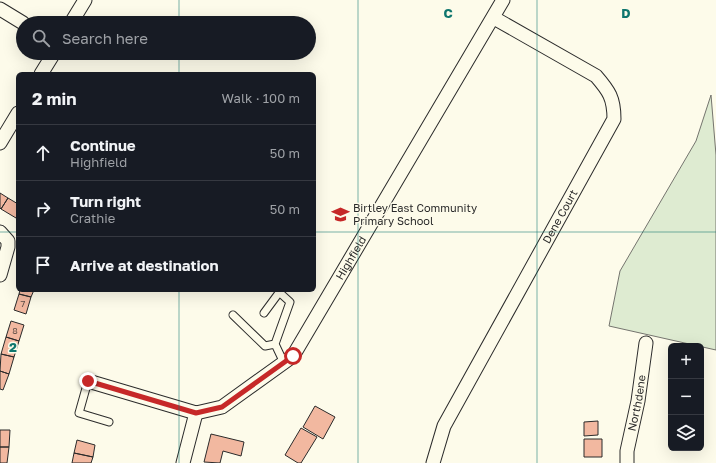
<!DOCTYPE html>
<meta charset="utf-8">
<style>
:root{--surface:#171b24;--page:#20242c;--text:#f1f3f6;--muted:#9ea1a6;--line:#363941}
body{margin:0;font-family:"Golos Text",sans-serif;background:var(--page);color:var(--text)}
.controls{position:absolute;right:12px;bottom:12px;display:grid;overflow:hidden;border-radius:6px;box-shadow:0 4px 16px #0002}
.controls button{width:36px;height:36px;display:grid;place-items:center;padding:0;border:0;border-bottom:1px solid var(--line);background:var(--surface);color:var(--text);font:20px sans-serif}
.stop{position:absolute;width:12px;height:12px;margin:-9px;border:3px solid #c62828;border-radius:50%;background:#fff}
.stop.end{background:#c62828;border-color:#fff;box-shadow:0 1px 4px #0008}
.list{margin:0;padding:0;list-style:none}
h2{display:flex;justify-content:space-between;align-items:center;height:52px;margin:0;padding:0 16px;font-size:17px}
h2 small{font-size:13px;font-weight:400;color:var(--muted)}
.list li{display:grid;grid-template-columns:26px 1fr auto;gap:12px;align-items:center;box-sizing:border-box;height:56px;padding:0 16px;border-top:1px solid var(--line)}
.list b{display:block;font-size:15px;white-space:nowrap}
.list p{margin:0;font-size:13px;white-space:nowrap;color:var(--muted)}
.list em{font-size:13px;font-style:normal;color:var(--muted)}
.icon{flex:none;width:22px;height:22px;fill:none;stroke:currentColor;stroke-width:2;stroke-linecap:round;stroke-linejoin:round}
.map{position:relative;flex:none;width:716px;height:463px;overflow:hidden}
.search{position:absolute;background:var(--surface);box-shadow:0 4px 16px #0002;left:16px;top:16px;width:300px;height:44px;display:flex;align-items:center;gap:10px;box-sizing:border-box;padding:0 14px;border-radius:22px;color:var(--muted);font-size:15px}
.panel{position:absolute;background:var(--surface);box-shadow:0 4px 16px #0002;left:16px;top:72px;width:300px;height:220px;border-radius:6px}
.map>svg:first-child{display:block}
.green{fill:#deebd1;stroke:#74746e}
.building{fill:#f2b8a0;stroke:#2b2b2b}
.lines{fill:none;stroke-linecap:round;stroke-linejoin:round}
.service-casing{stroke:#2b2b2b;stroke-width:9}
.minor-casing{stroke:#2b2b2b;stroke-width:15}
.service{stroke:#fdfbea;stroke-width:7}
.minor{stroke:#fdfbea;stroke-width:13}
.route{stroke:#c62828;stroke-width:5}
.grid{fill:none;stroke:#0f766e;stroke-width:1;stroke-opacity:0.55}
.labels{text-anchor:middle;stroke-width:3;stroke-linejoin:round;paint-order:stroke}
.number-label{font-size:9px;fill:#5d4e48}
.poi-label{font-size:11px;fill:#2b2b2b;stroke:#fdfbea;text-anchor:start}
.street-label{font-size:11px;fill:#2b2b2b;stroke:#fdfbea}
.grid-label{font-size:13px;text-anchor:middle;font-weight:bold;fill:#0f766e;stroke:#fdfbea;stroke-width:3;stroke-linejoin:round;paint-order:stroke}
</style>
<div class="map">
<svg width="716" height="463" viewBox="0 0 716 463">
<rect width="100%" height="100%" fill="#fdfbea"/>
<!-- green -->
<path class="green" d="M711,95L716,155V350L609,326L620,271L696,141Z"/>
<!-- building -->
<path class="building" d="M0,193L8,198L1,209L0,208Z
M8,198L18,204V214L16,218L1,209Z
M20,290H34L31,297L19,294Z
M19,294L31,297L26,314L14,310Z
M11,321L24,325L19,341L6,337Z
M6,337L19,341L14,357L1,354Z
M1,354L14,357L9,374L0,371Z
M0,371L9,374L3,390L0,389Z
M315,406L335,417L323,439L303,427Z
M598,421V435L584,436V422Z
M301,428L317,437L301,463H298L285,455Z
M0,430H10L9,447H0Z
M211,434L244,442L241,456L223,451L220,463L204,462Z
M584,439H602V457H584Z
M77,440L95,445L93,457L74,453Z
M0,447H9L7,463H0Z
M74,453L93,457L91,463H72Z"/>
<g class="lines">
<defs>
<path id="service" d="M279,292L290,302L275,344L284,363
M264,313L281,290
M233,315L265,346L275,344
M88,381L79,413L109,422"/>
<g id="minor">
<path d="M0,9L23,23"/>
<path d="M71,23L85,0"/>
<path d="M41,74L54,53"/>
<path d="M0,143L18,113"/>
<path d="M0,232L8,241V247L0,275"/>
<path d="M88,381L196,413"/>
<path id="s1" d="M196,413L222,407L293,356L503,0"/>
<path d="M183,463L196,413"/>
<path id="s2" d="M433,463L444,426L614,119C614,98 609,91 596,76L494,18"/>
<path id="s3" d="M627,463V451L638,401L646,343"/>
</g>
</defs>
<!-- service casing -->
<use href="#service" class="service-casing"/>
<!-- minor casing -->
<use href="#minor" class="minor-casing"/>
<!-- service -->
<use href="#service" class="service"/>
<!-- minor -->
<use href="#minor" class="minor"/>
</g>
<g class="lines">
<!-- route -->
<path class="route" d="M88,381L196,413L222,407L293,356"/>
</g>
<!-- grid -->
<path class="grid" d="M179,0V23M358,0V463M537,0V463M179,53V74M0,232H18M314,232H716M179,290V463"/>
<!-- icons -->
<defs>
<symbol id="school-bare" viewBox="-9 -9 18 18"><path d="M0-5L7-2L0 1L-7-2ZM-4 1L0 2.5L4 1V4Q0 6-4 4Z" fill="#c62828" stroke="#fdfbea" stroke-width="2.5" paint-order="stroke"/></symbol>
</defs>
<g fill-rule="evenodd">
<use href="#school-bare" x="328" y="202" width="25" height="25"/>
</g>
<g class="labels">
<!-- number labels -->
<g class="number-label">
<text x="23" y="307">7</text>
<text x="15" y="334">8</text>
</g>
<!-- poi labels -->
<g class="poi-label">
<text x="353" y="212">Birtley East Community<tspan x="353" dy="13">Primary School</tspan></text>
</g>
<!-- street labels -->
<g class="street-label">
<text dy="4" stroke="none"><textPath href="#s2" startOffset="278">Dene Court</textPath></text>
<text dy="4" stroke="none"><textPath href="#s1" startOffset="228">Highfield</textPath></text>
<text dy="4" stroke="none"><textPath href="#s3" startOffset="61">Northdene</textPath></text>
</g>
</g>
<g class="grid-label">
<text x="448" y="18">C</text>
<text x="626" y="18">D</text>
<text x="13" y="352">2</text>
</g>
</svg>
<div class="controls">
<button>+</button>
<button>−</button>
<button><svg class="icon" aria-label="layers" viewBox="0 0 24 24"><path d="M12 4l9 5-9 5-9-5zM3 14l9 5 9-5"/></svg></button>
</div>
<div class="stop" style="left:293px;top:356px"></div>
<div class="stop end" style="left:88px;top:381px"></div>
<div class="search"><svg class="icon" aria-label="search" viewBox="0 0 24 24"><circle cx="10" cy="10" r="6"/><path d="M15 15l6 6"/></svg>Search here</div>
<section class="panel">
<h2>2 min<small>Walk · 100 m</small></h2>
<ul class="list">
<li><svg class="icon" aria-label="ahead" viewBox="0 0 24 24"><path d="M12 20V5M6 11l6-6 6 6"/></svg><div><b>Continue</b><p>Highfield</p></div><em>50 m</em></li>
<li><svg class="icon" aria-label="right" viewBox="0 0 24 24"><path d="M7 20v-9h11M14 6l5 5-5 5"/></svg><div><b>Turn right</b><p>Crathie</p></div><em>50 m</em></li>
<li><svg class="icon" aria-label="arrive" viewBox="0 0 24 24"><path d="M6 21V4h12l-3 4 3 4H6"/></svg><div><b>Arrive at destination</b></div></li>
</ul>
</section>
</div>
